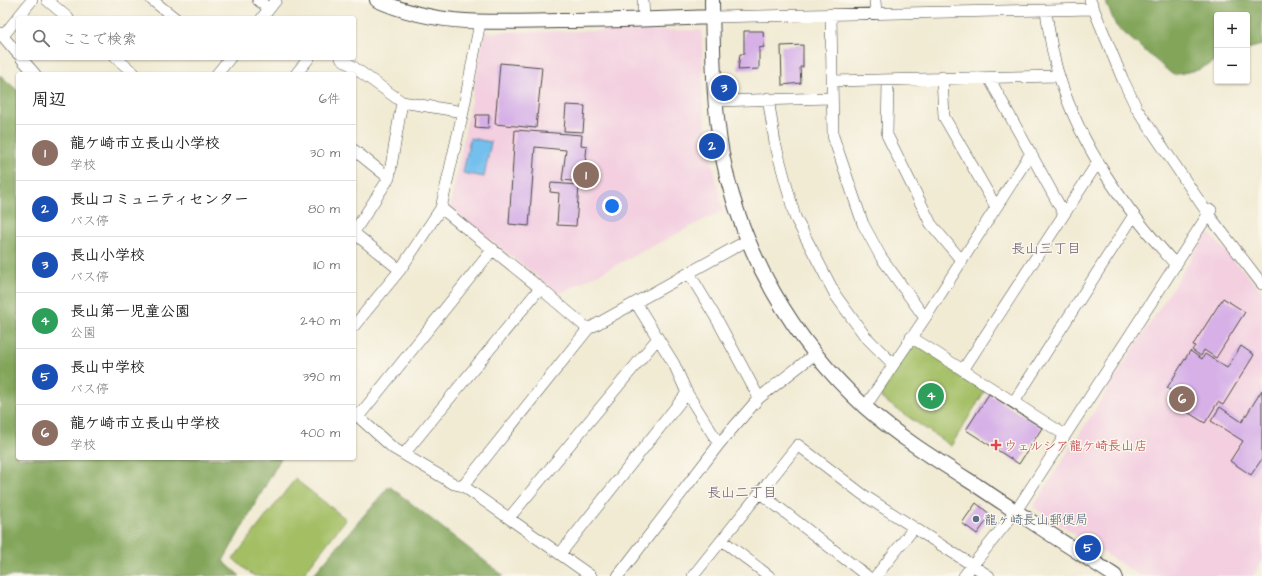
<!DOCTYPE html>
<html lang="ja">
<meta charset="utf-8">
<style>
:root{--surface:#fff;--page:#f2f2f2;--text:#222;--muted:#767676;--line:#e0e0e0;--accent:#111827}
body{margin:0;font-family:"Architects Daughter","Klee One",sans-serif;background:var(--page);color:var(--text)}
.controls{position:absolute;right:12px;top:12px;display:grid;overflow:hidden;border-radius:4px;box-shadow:0 1px 3px #0004}
.controls button{width:36px;height:36px;display:grid;place-items:center;padding:0;border:0;border-bottom:1px solid var(--line);background:var(--surface);color:var(--text);font:20px sans-serif}
.you{position:absolute;left:612px;top:206px;width:14px;height:14px;margin:-10px;border:3px solid #fff;border-radius:50%;background:#1a73e8;box-shadow:0 0 0 6px #1a73e833}
.badge{display:grid;place-items:center;width:26px;height:26px;border-radius:50%;background:var(--accent);color:#fff;font-size:13px;font-weight:700}
.pin{position:absolute;translate:-50% -50%;border:2px solid #fff;box-shadow:0 1px 4px #0006}
.list{margin:0;padding:0;list-style:none}
h2{display:flex;justify-content:space-between;align-items:center;height:52px;margin:0;padding:0 16px;font-size:17px}
h2 small{font-size:13px;font-weight:400;color:var(--muted)}
.list li{display:grid;grid-template-columns:26px 1fr auto;gap:12px;align-items:center;box-sizing:border-box;height:56px;padding:0 16px;border-top:1px solid var(--line)}
.list b{display:block;font-size:15px;white-space:nowrap}
.list p{margin:0;font-size:13px;white-space:nowrap;color:var(--muted)}
.list em{font-size:13px;font-style:normal;color:var(--muted)}
.icon{flex:none;width:22px;height:22px;fill:none;stroke:currentColor;stroke-width:2;stroke-linecap:round;stroke-linejoin:round}
.map{position:relative;flex:none;width:1262px;height:576px;overflow:hidden}
.search{position:absolute;background:var(--surface);box-shadow:0 1px 3px #0004;left:16px;top:16px;width:340px;height:44px;display:flex;align-items:center;gap:10px;box-sizing:border-box;padding:0 14px;border-radius:4px;color:var(--muted);font-size:15px}
.panel{position:absolute;background:var(--surface);box-shadow:0 1px 3px #0004;left:16px;top:72px;width:340px;height:388px;border-radius:4px}
.map>svg:first-child{display:block}
.built{fill:#f3cfe0}
.green{fill:#a3be64;stroke:#677448}
.forest{fill:#82a55a;stroke:#566842}
.water{fill:#73bfed;stroke:#4f758c}
.building{fill:#d6b0e7}
.lines{fill:none;stroke-linecap:round;stroke-linejoin:round}
.minor-casing{stroke:#494844;stroke-width:12}
.tertiary-casing{stroke:#494844;stroke-width:16}
.minor{stroke:#fff;stroke-width:11}
.tertiary{stroke:#fff;stroke-width:14}
.health-dot{fill:#e0444e;stroke:#fbf7ec;stroke-width:1.5}
.service-dot{fill:#5c6f8a;stroke:#fbf7ec;stroke-width:1.5}
.labels{text-anchor:middle;stroke-width:3;stroke-linejoin:round;paint-order:stroke}
.health-label{font-size:13px;fill:#be3a42;stroke:#fbf7ec;text-anchor:start}
.service-label{font-size:13px;fill:#4e5e75;stroke:#fbf7ec;text-anchor:start}
.neighbourhood-label{font-size:14px;fill:#675a6d;stroke:#fbf7ec}
</style>
<div class="map">
<svg width="1262" height="576" viewBox="0 0 1262 576">
<rect width="100%" height="100%" fill="#fbf7ec"/>
<filter id="ink" filterUnits="userSpaceOnUse"><feTurbulence type="fractalNoise" baseFrequency=".025" numOctaves="2"/><feDisplacementMap in="SourceGraphic" scale="8" xChannelSelector="R" yChannelSelector="G"/><feConvolveMatrix kernelMatrix="1 2 1 2 8 2 1 2 1" color-interpolation-filters="sRGB"/></filter>
<filter id="wash" filterUnits="userSpaceOnUse"><feTurbulence type="fractalNoise" baseFrequency=".012" numOctaves="4" result="noise"/><feDisplacementMap in="SourceGraphic" scale="16" xChannelSelector="R" yChannelSelector="G"/><feGaussianBlur stdDeviation="0.9" result="paint"/><feColorMatrix in="noise" values="0 0 0 0 0 0 0 0 0 0 0 0 0 0 0 0 0 1.4 0 .05"/><feComposite in="paint" operator="in"/></filter>
<g filter="url(#wash)">
<rect width="100%" height="100%" fill="#f1ebd4"/>
<!-- built -->
<path class="built" d="M702,30L703,105L708,142L723,210L559,294L450,208L485,32Z
M1208,232L1262,291V562L1253,576H1140L1033,507Z"/>
<!-- green -->
<path class="green" d="M912,341L986,389L951,446L882,399L880,392Z
M295,479L346,519L302,576H254L233,559Z"/>
<!-- forest -->
<path class="forest" d="M1105,0H1262V45L1247,49V15H1217V60L1198,70L1173,75L1116,26Z
M0,75L18,91V458H281L223,561L240,576H0Z
M389,486L504,576H312Z"/>
<!-- water -->
<path class="water" d="M470,138L491,142L484,177L463,173Z"/>
<g id="blocks">
<!-- building -->
<path class="building" d="M744,31H763L764,47L759,48V69L738,70L740,54H744Z
M803,45V67H800L801,83L782,85L781,46Z
M500,63L542,67L536,128L495,124Z
M566,105L585,106L583,132L564,131Z
M476,115H489L488,129L475,128Z
M515,130L582,135L581,145L587,146L583,182L562,180L566,150L535,147L529,226L509,224Z
M551,183L579,185L576,226L557,225L559,193L550,192Z
M1223,298L1245,312L1216,358L1204,350L1201,356L1192,350L1195,346L1193,345Z
M1241,346L1254,355L1223,405L1218,402L1205,423L1184,410L1189,402L1167,388L1190,351L1202,359L1205,354L1227,368Z
M1262,390V459L1251,475L1230,461L1243,441L1211,421L1220,407L1242,422Z
M989,394L1042,428L1019,464L966,430Z
M976,503L991,515L977,534L962,523Z"/>
</g>
</g>
<g filter="url(#ink)">
<use href="#blocks" fill-opacity="0" stroke="#494844" stroke-width="1"/>
<g class="lines">
<defs>
<path id="minor" d="M47,0L68,18
M152,0L175,18
M258,0L269,9
M643,0L644,20
M875,0L876,14
M1090,0L1123,80L1137,109L1208,214L1262,284
M1046,11C1049,32 1052,55 1059,76C1081,148 1126,210 1176,265
M831,16L833,136L863,224L881,257L925,318
M712,17L1094,9
M262,18L276,0
M0,33L18,54
M3,36L32,0
M21,58L35,74
M116,58L135,74
M341,58L402,102L463,112
M217,74L230,58
M296,74L309,58
M942,77L944,117L996,207
M989,78L1064,214
M832,81L1059,76
M888,81L887,135L931,224L962,261
M768,98L775,143L795,217L836,296L865,336L893,364
M715,101L831,98
M354,150L389,178
M441,208L540,288L588,329L748,240
M354,232L389,178L402,102
M354,233L400,270
M689,273L719,323L759,398
M636,303L674,364L687,393L719,444
M354,326L400,270L441,208L463,112L480,22
M911,337L1065,435
M963,370L1098,162
M1014,402L1134,215
M865,407L925,318L1031,153
M354,413L393,448L454,484L463,486L591,576
M358,417L493,249
M404,454L540,288
M463,486L588,329
M760,493L867,576
M509,518L658,338
M722,540L769,576
M560,554L687,393
M618,576L719,444L759,398L815,354
M693,576L798,445L862,494L989,576
M876,576L914,528
M964,576L1016,511L1211,210"/>
<path id="tertiary" d="M377,0C437,27 493,22 557,21C609,21 661,19 712,17
M712,0C713,51 713,104 722,154C741,251 792,340 865,407C899,437 938,461 976,485C1022,516 1069,546 1115,576"/>
</defs>
<!-- minor casing -->
<use href="#minor" class="minor-casing"/>
<!-- tertiary casing -->
<use href="#tertiary" class="tertiary-casing"/>
<!-- minor -->
<use href="#minor" class="minor"/>
<!-- tertiary -->
<use href="#tertiary" class="tertiary"/>
</g>
</g>
<!-- markers -->
<path class="health-dot" d="M994 439h4v4h4v4h-4v4h-4v-4h-4v-4h4z"/>
<circle class="service-dot" cx="976" cy="519" r="4"/>
<g class="labels">
<!-- health labels -->
<g class="health-label">
<text x="1004" y="450">ウェルシア龍ケ崎長山店</text>
</g>
<!-- service labels -->
<g class="service-label">
<text x="984" y="524">龍ヶ崎長山郵便局</text>
</g>
<!-- neighbourhood labels -->
<g class="neighbourhood-label">
<text x="1046" y="253">長山三丁目</text>
<text x="742" y="497">長山二丁目</text>
</g>
</g>
</svg>
<div class="controls">
<button>+</button>
<button>−</button>
</div>
<div class="you"></div>
<div class="pin badge" style="left:586px;top:175px;background:#8d6e63">1</div>
<div class="pin badge" style="left:712px;top:146px;background:#1a4fb4">2</div>
<div class="pin badge" style="left:724px;top:88px;background:#1a4fb4">3</div>
<div class="pin badge" style="left:931px;top:396px;background:#2e9e5b">4</div>
<div class="pin badge" style="left:1088px;top:548px;background:#1a4fb4">5</div>
<div class="pin badge" style="left:1182px;top:399px;background:#8d6e63">6</div>
<div class="search"><svg class="icon" aria-label="search" viewBox="0 0 24 24"><circle cx="10" cy="10" r="6"/><path d="M15 15l6 6"/></svg>ここで検索</div>
<section class="panel">
<h2>周辺<small>6件</small></h2>
<ul class="list">
<li><span class="badge" style="background:#8d6e63">1</span><div><b>龍ケ崎市立長山小学校</b><p>学校</p></div><em>30 m</em></li>
<li><span class="badge" style="background:#1a4fb4">2</span><div><b>長山コミュニティセンター</b><p>バス停</p></div><em>80 m</em></li>
<li><span class="badge" style="background:#1a4fb4">3</span><div><b>長山小学校</b><p>バス停</p></div><em>110 m</em></li>
<li><span class="badge" style="background:#2e9e5b">4</span><div><b>長山第一児童公園</b><p>公園</p></div><em>240 m</em></li>
<li><span class="badge" style="background:#1a4fb4">5</span><div><b>長山中学校</b><p>バス停</p></div><em>390 m</em></li>
<li><span class="badge" style="background:#8d6e63">6</span><div><b>龍ケ崎市立長山中学校</b><p>学校</p></div><em>400 m</em></li>
</ul>
</section>
</div>
